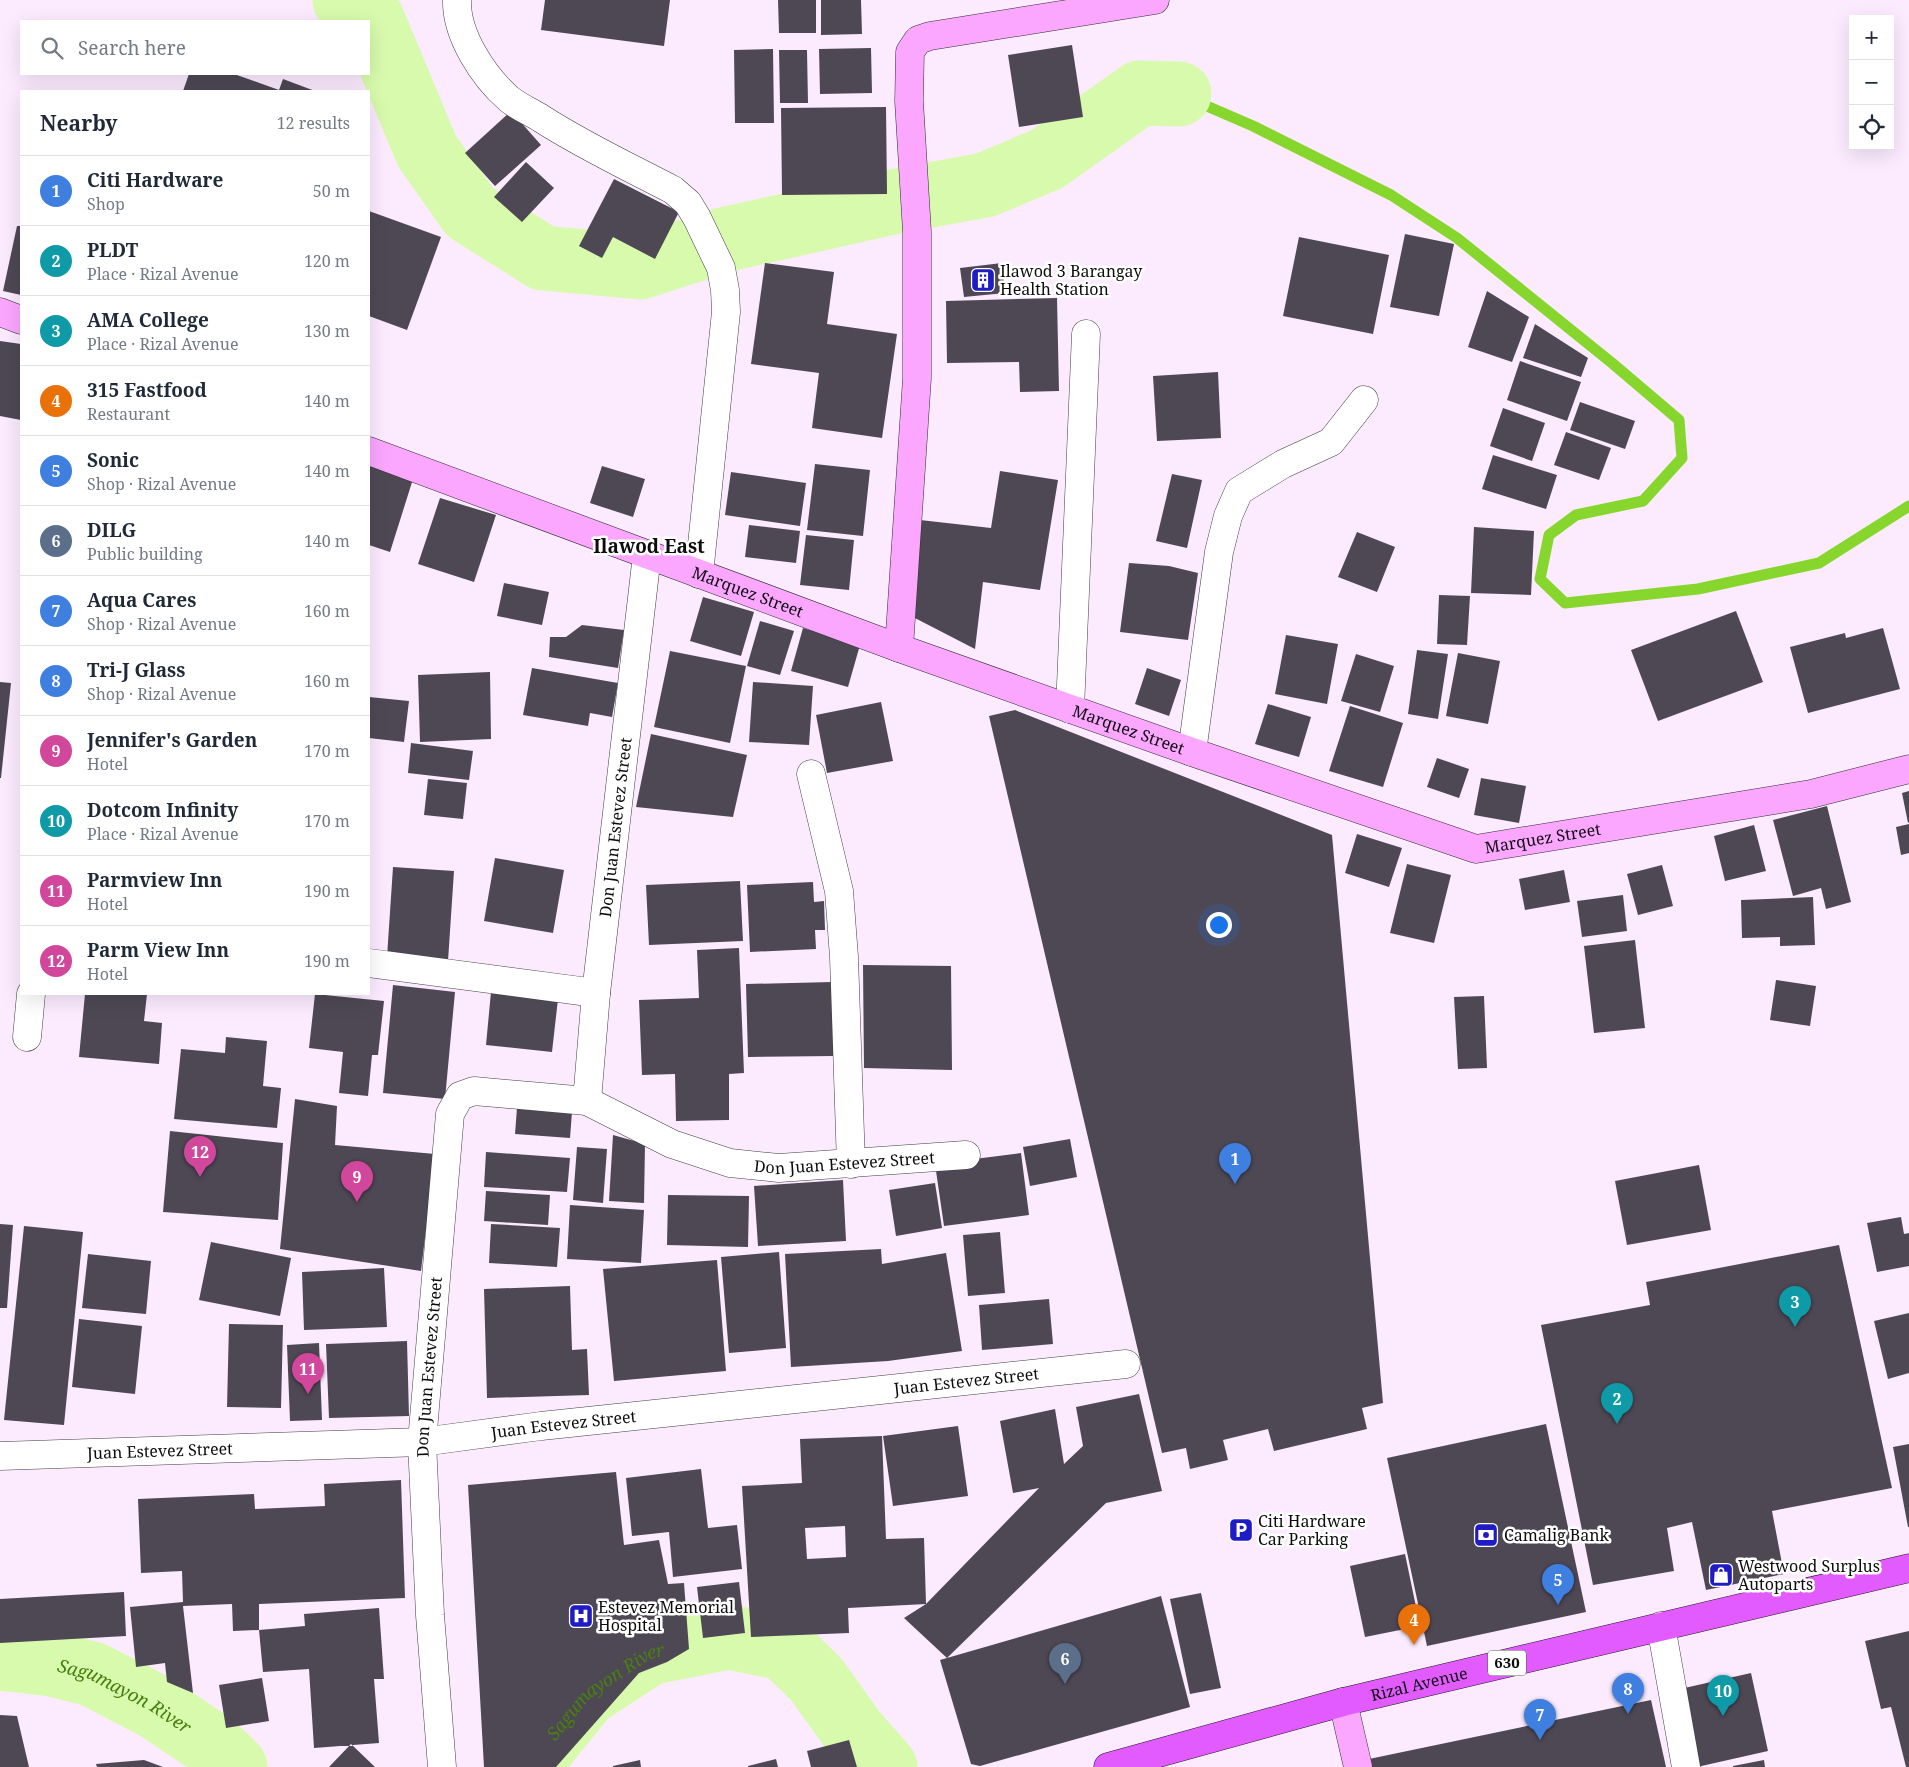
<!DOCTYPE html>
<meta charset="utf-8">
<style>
:root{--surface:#fff;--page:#f2f2f3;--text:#1f2937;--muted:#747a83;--line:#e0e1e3;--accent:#ea580c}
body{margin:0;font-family:"Noto Serif",serif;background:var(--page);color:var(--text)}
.controls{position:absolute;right:15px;top:15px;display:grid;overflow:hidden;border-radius:0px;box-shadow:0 5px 20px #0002}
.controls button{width:45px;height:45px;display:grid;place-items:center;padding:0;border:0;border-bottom:1px solid var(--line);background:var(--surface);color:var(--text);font:25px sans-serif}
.you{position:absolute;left:1218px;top:924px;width:18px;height:18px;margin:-12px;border:4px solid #fff;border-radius:50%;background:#1a73e8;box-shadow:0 0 0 8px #1a73e833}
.badge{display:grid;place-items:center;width:32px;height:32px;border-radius:50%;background:var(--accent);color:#fff;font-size:16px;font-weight:700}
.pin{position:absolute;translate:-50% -41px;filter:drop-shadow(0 1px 2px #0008)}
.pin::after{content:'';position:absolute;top:26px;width:18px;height:15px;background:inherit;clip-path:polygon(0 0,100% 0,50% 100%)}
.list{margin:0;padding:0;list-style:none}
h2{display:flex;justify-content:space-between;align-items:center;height:65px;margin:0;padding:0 20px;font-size:21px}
h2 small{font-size:16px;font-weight:400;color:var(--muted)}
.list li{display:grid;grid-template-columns:32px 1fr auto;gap:15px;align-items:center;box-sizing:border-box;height:70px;padding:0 20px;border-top:1px solid var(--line)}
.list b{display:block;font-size:19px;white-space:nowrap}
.list p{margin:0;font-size:16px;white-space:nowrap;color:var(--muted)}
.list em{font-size:16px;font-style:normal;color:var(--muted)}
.icon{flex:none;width:28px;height:28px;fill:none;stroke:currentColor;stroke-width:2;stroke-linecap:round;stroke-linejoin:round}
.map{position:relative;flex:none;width:1909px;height:1767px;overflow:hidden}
.search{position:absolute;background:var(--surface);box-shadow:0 5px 20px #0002;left:20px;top:20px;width:350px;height:55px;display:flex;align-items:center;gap:12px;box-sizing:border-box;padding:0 18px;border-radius:0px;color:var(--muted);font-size:19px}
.panel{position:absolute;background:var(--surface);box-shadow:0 5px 20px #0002;left:20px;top:90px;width:350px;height:905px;border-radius:0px}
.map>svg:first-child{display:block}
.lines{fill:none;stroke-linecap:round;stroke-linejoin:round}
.stream{stroke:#87d62e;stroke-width:11}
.river{stroke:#d7faac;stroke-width:65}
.building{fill:#4e4855;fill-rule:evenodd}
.street-casing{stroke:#3f3f3f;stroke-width:29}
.secondary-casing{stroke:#2e2e2e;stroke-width:29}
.primary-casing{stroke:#1d1d1d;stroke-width:29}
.street{stroke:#fff;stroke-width:28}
.secondary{stroke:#fba6ff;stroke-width:28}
.primary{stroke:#e25bff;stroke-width:28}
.labels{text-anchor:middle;stroke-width:5;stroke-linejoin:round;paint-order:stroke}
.shield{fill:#fff;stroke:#555;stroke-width:1}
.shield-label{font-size:15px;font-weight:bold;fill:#0c0c0c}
.poi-label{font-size:16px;fill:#0c0c0c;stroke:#fff;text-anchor:start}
.street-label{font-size:16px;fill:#0c0c0c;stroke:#fff}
.water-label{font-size:18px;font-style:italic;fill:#47800f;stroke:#fff}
.quarter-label{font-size:19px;font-weight:bold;fill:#0c0c0c;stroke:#fff}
</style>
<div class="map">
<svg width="1909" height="1767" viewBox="0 0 1909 1767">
<rect width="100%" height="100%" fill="#fcebff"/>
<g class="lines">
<!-- stream -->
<path class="stream" d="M1179,94L1253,126L1391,195L1457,238L1612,363L1679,420L1682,458L1643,501L1576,515L1549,535L1540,579L1565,603L1698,589L1819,563L1909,506"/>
<!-- river -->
<g class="river">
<path d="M345,0L372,19L427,151L470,212L543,258L640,267L723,240L897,201L985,185L1047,159L1140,93L1179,94"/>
<path id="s1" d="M0,1658L52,1664L92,1674L154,1706L211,1744L235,1767"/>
<path id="s2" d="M527,1767L586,1694L649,1653L729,1637L784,1648L816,1679L854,1732L885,1767"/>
</g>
</g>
<!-- building -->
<path class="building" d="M545,0H670L664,46L541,30Z
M778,0H816V33H779Z
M821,0H861L862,34L821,35Z
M1072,45L1083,117L1019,127L1008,55Z
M871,48L872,93L820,94L819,49Z
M773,49L774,123H735L734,50Z
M779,50H807L808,103H780Z
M189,74H234L279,90L283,79L315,91H183Z
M886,107L887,194L782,195L781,108Z
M511,111L541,145L495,186L465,153Z
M526,162L554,188L522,222L494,197Z
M614,179L679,212L655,259L613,237L602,258L579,246Z
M369,211L441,237L407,330L369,316Z
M17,226H21V295L3,291Z
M1405,234L1454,244L1439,316L1390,307Z
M1299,237L1389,255L1373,334L1283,316Z
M765,263L834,272L827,324L897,334L882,438L812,428L819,373L751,364Z
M1002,263L1005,293L964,297L960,268Z
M1487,291L1529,317L1512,362L1468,347Z
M1057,298L1059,391L1020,392L1019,362L947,363L946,301Z
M1535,324L1588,358L1581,377L1523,358Z
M0,341L21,344V420L0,416Z
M1520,361L1581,382L1567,421L1507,400Z
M1218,372L1221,438L1157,441L1153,376Z
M1580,402L1635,421L1625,449L1570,430Z
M1503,408L1545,423L1532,461L1490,446Z
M1566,432L1611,448L1599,480L1554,465Z
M1493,455L1557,475L1546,509L1482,489Z
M815,464L870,470L863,536L807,530Z
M369,465L413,479L390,552L369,545Z
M602,466L645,479L633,517L590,503Z
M1000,471L1058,480L1040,590L983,582L975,649L911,616L920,520L991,528Z
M731,472L806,483L800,526L725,515Z
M1172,474L1202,480L1187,548L1156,541Z
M440,498L496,515L474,582L418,564Z
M749,525L800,531L796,563L745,557Z
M1474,527L1534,531L1531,595L1471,593Z
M1357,532L1395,547L1377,592L1338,577Z
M806,535L854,540L849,590L800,585Z
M1129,563L1169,566L1198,573L1188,640L1120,632Z
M504,583L549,592L542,625L497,616Z
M1439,595L1470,596L1467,645L1437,644Z
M703,597L754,612L741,656L690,641Z
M1736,611L1763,682L1658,721L1631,650Z
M760,621L794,631L780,675L747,666Z
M582,625L624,630L618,668L549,657L550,637H566Z
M803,628L860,645L848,687L791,671Z
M1883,628L1900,689L1808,713L1790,647L1845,633L1846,638Z
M1286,635L1338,644L1327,704L1275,694Z
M1417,650L1448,654L1438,719L1408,714Z
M670,651L746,666L730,743L654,727Z
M1458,653L1500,661L1488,724L1446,716Z
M1356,654L1394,666L1380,712L1341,701Z
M532,668L618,683L612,717L590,713L588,726L523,715Z
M1147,668L1181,680L1169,716L1135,704Z
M490,672L491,739L420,742L418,675Z
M0,682L11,683L1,778H0Z
M753,682L813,686L809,745L749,742Z
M369,697L409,701L404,742L369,738Z
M881,702L893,761L827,773L816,715Z
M1268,704L1311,717L1299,757L1255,744Z
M1350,706L1403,723L1383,787L1329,771Z
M1015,710L1332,835L1383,1403L1362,1408L1367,1429L1274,1451L1268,1429L1223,1440L1228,1460L1190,1469L1186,1448L1162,1453L989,716Z
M651,734L747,755L733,817L636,807Z
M411,743L473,751L469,780L408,773Z
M1437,758L1469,769L1459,798L1427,787Z
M1481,778L1526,786L1519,823L1474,815Z
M428,779L467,783L463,819L424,815Z
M1909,791V822L1908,823L1902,793Z
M1827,806L1851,902L1826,909L1821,888L1793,896L1773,820Z
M1909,824V853L1901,855L1896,827Z
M1754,825L1766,871L1725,881L1714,836Z
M1357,834L1402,848L1389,887L1345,873Z
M495,858L564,870L553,933L484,921Z
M1407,864L1451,875L1434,943L1390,933Z
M1662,865L1673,906L1638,915L1627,874Z
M393,867L454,871L448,961L387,957Z
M1564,870L1570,902L1525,910L1519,879Z
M740,881L743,941L649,945L646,885Z
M813,882L814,902L824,901L825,930H815L816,949L750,952L747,885Z
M1623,895L1627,931L1582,937L1577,901Z
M1813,897L1815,945L1780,946V937L1742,938L1741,900Z
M1635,940L1645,1028L1594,1033L1584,946Z
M739,948L744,1073L729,1074V1120L676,1121L675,1074L642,1075L639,1000L699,998L697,950Z
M863,965L951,966L952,1070L864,1068Z
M1776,980L1816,986L1810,1026L1770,1020Z
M832,982L834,1056L748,1057L746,984Z
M393,985L455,992L445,1099L383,1093Z
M491,992L558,999L552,1052L486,1045Z
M85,994H147L144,1021L162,1023L159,1064L79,1057Z
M315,994L384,1001L378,1055H372L368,1096L339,1093L343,1052L309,1048Z
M1484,996L1487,1068L1458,1069L1454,997Z
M226,1037L267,1041L263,1086L281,1088L277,1128L174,1119L181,1049L225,1053Z
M295,1099L337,1106L335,1145L435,1154L421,1271L280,1249Z
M517,1108L572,1112L570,1138L515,1134Z
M170,1131L283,1143L278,1220L163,1212Z
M613,1135L645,1144L644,1203L609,1201Z
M1070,1139L1077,1177L1030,1186L1023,1147Z
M577,1147L607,1149L603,1203L573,1200Z
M486,1152L570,1158L567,1192L484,1187Z
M1021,1153L1029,1215L944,1226L935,1164Z
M1699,1165L1711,1230L1627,1245L1615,1181Z
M843,1180L846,1241L758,1246L754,1186Z
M935,1183L942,1228L896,1236L889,1190Z
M486,1191L550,1195L548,1225L484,1221Z
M668,1195L749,1196L748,1247L667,1245Z
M570,1205L644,1210L641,1263L567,1259Z
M1901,1217L1904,1234L1909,1233V1266L1877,1272L1867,1223Z
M0,1224L13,1225L7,1308H0Z
M491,1224L560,1228L557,1267L489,1263Z
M24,1226L83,1232L64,1425L4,1420Z
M1000,1232L1005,1293L968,1296L963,1235Z
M211,1242L291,1258L280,1316L199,1300Z
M1839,1245L1892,1488L1772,1511L1784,1574L1706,1590L1692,1522L1667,1528L1674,1571L1593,1585L1541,1325L1650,1305L1646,1282Z
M881,1249L882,1264L946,1253L962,1351L888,1361L791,1367L785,1254Z
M779,1252L786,1348L729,1353L721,1257Z
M88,1254L151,1261L146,1314L82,1308Z
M717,1260L726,1371L614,1381L603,1269Z
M384,1268L387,1327L304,1330L302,1272Z
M570,1286L572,1350L587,1349L589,1395L487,1398L484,1289Z
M1049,1299L1053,1344L982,1350L979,1305Z
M1909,1313V1373L1888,1379L1874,1321Z
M79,1319L142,1326L135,1394L72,1387Z
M229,1324L283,1325L281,1408L227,1407Z
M407,1341L409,1416L329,1418L326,1344Z
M319,1343L322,1420L290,1421L287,1345Z
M1139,1394L1162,1491L1106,1503L947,1658L904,1618L926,1604L848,1608L849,1633L751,1637L742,1486L802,1483L800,1439L882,1436L886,1539L924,1538L926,1604L1039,1488L1013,1493L1000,1421L1055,1409L1064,1464L1083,1446L1076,1407ZM845,1526L846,1557L807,1559L805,1528Z
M1546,1424L1586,1612L1427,1646L1387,1458Z
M958,1426L968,1496L893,1506L883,1436Z
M1909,1444V1527H1908L1893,1447Z
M701,1469L708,1528L737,1525L742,1569L673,1577L669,1532L632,1536L626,1478Z
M616,1472L624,1545L659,1540L668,1584L684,1583L689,1649L667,1662L639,1673L556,1767H484L468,1485Z
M401,1480L405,1598L259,1604V1630L233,1631L232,1604L183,1606L193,1693L167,1682L165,1663L136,1667L130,1607L183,1602L182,1571L141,1573L138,1499L254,1494L255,1509L325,1506L324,1484Z
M1405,1554L1420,1626L1365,1637L1350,1566Z
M739,1582L745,1633L703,1638L697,1587Z
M124,1592L126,1636L0,1643V1599Z
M1201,1593L1221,1688L1190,1694L1170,1599Z
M1161,1596L1190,1707L980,1766L971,1764L940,1660Z
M379,1608L384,1679H374L379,1743L314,1748L309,1669L263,1672L259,1630L305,1626L304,1614Z
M1909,1631V1767H1906L1891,1707L1881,1709L1865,1641Z
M1751,1673L1768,1751L1697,1767L1680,1689Z
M262,1678L269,1721L226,1728L219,1685Z
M1651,1700L1666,1767H1370L1369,1759Z
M0,1715L17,1716L29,1767H0Z
M849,1740L857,1767H811L807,1751Z
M351,1744L375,1767H329Z
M776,1759L778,1767H748V1766Z
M144,1760L163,1767H97L96,1764Z
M640,1760L641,1767H613V1766Z
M1764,1760L1765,1767H1733V1766Z"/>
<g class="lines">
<defs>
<g id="street">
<path d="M457,0C456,35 483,76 509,99C519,107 531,112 542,119C584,146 629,167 673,190L688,203L697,218L721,268L725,290L726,312L699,574"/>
<path d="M1070,709L1086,334"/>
<path d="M1192,752L1219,552L1228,516L1239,491L1283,464L1331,442L1364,400"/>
<path d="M811,774L839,891L844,957L851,1164"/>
<path d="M369,963L596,993"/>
<path d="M27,1037L31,994"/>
<path id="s3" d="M587,1101L672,1144L730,1163L779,1168L966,1155"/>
<path id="s4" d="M0,1456L422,1442L541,1426L1126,1364"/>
<path d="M1661,1626L1686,1767"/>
<path id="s5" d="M442,1767L430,1615L422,1442L450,1114L460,1096L474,1091L587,1101L596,993L647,555"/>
</g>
<g id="secondary">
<path d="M0,312L21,320"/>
<path id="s6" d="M369,451L899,648L1192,752L1476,849L1811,794L1909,769"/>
<path d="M899,648L917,378V232L909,101L910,52L918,40L930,36L1155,0"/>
<path d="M1343,1702L1358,1767"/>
</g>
<g id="primary">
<path id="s7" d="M1108,1767L1343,1702L1909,1568"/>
</g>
</defs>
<!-- street casing -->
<use href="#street" class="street-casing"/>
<!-- secondary casing -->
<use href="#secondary" class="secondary-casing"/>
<!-- primary casing -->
<use href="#primary" class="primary-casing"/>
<!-- street -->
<use href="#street" class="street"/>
<!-- secondary -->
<use href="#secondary" class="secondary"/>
<!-- primary -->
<use href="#primary" class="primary"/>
</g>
<!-- icons -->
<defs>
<symbol id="building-square" viewBox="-11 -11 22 22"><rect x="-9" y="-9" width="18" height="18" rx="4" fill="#1f1cc5" stroke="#fff"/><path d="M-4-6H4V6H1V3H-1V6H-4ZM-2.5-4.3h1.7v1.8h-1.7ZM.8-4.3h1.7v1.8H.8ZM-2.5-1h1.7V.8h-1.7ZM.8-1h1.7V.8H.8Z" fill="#fff"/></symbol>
<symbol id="parking-square" viewBox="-11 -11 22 22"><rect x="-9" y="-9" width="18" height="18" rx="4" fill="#1f1cc5" stroke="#fff"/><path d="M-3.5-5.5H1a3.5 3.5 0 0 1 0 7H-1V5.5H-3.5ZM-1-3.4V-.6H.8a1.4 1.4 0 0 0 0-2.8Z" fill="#fff"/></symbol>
<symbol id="bank-square" viewBox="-11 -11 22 22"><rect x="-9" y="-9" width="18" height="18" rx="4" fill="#1f1cc5" stroke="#fff"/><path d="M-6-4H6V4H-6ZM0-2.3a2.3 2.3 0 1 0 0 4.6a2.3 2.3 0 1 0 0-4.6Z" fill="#fff"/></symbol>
<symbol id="shop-square" viewBox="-11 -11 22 22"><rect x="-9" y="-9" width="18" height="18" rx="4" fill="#1f1cc5" stroke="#fff"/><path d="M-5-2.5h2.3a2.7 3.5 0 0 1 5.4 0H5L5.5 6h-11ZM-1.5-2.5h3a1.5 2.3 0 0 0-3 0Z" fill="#fff"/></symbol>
<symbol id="hospital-square" viewBox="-11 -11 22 22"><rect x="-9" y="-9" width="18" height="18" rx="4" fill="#1f1cc5" stroke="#fff"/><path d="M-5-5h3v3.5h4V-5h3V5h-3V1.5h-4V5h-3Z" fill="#fff"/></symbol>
</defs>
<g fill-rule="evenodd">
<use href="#building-square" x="969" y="266" width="28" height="28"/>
<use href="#parking-square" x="1227" y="1516" width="28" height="28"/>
<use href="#bank-square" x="1472" y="1521" width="28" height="28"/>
<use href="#shop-square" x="1707" y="1561" width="28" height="28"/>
<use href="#hospital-square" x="567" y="1602" width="28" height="28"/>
</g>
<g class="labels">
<!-- shield labels -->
<rect class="shield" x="1488" y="1650.5" width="38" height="25" rx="4"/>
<g class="shield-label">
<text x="1507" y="1668">630</text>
</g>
<!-- poi labels -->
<g class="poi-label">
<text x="1000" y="277">Ilawod 3 Barangay<tspan x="1000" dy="18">Health Station</tspan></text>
<text x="1258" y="1527">Citi Hardware<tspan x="1258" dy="18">Car Parking</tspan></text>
<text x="1504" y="1541">Camalig Bank</text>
<text x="1738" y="1572">Westwood Surplus<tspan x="1738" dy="18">Autoparts</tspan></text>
<text x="598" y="1613">Estevez Memorial<tspan x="598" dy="18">Hospital</tspan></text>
</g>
<!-- street labels -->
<g class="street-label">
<text dy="6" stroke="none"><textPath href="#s6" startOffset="404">Marquez Street</textPath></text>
<text dy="6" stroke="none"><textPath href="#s6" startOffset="809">Marquez Street</textPath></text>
<text dy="6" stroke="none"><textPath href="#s5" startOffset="1079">Don Juan Estevez Street</textPath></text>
<text dy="6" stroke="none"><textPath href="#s6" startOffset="1244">Marquez Street</textPath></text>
<text dy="6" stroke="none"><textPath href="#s3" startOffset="271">Don Juan Estevez Street</textPath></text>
<text dy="6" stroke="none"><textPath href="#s5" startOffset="401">Don Juan Estevez Street</textPath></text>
<text dy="6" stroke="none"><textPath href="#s4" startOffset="970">Juan Estevez Street</textPath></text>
<text dy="6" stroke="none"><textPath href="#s4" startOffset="565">Juan Estevez Street</textPath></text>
<text dy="6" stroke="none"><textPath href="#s4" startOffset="160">Juan Estevez Street</textPath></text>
<text dy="6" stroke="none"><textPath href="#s7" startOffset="322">Rizal Avenue</textPath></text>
</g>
<!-- water labels -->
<g class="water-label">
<text dy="6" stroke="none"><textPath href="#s2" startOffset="111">Sagumayon River</textPath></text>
<text dy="6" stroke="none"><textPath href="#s1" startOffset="132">Sagumayon River</textPath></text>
</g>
<!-- quarter labels -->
<g class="quarter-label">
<text x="649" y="553">Ilawod East</text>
</g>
</g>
</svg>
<div class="controls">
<button>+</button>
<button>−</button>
<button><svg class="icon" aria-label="locate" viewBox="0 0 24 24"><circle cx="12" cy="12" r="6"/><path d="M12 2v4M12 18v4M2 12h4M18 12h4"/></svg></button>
</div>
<div class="you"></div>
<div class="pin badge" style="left:1235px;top:1184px;background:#3f7fe0">1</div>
<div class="pin badge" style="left:1617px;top:1424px;background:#0f9aa8">2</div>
<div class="pin badge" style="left:1795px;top:1327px;background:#0f9aa8">3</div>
<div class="pin badge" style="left:1414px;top:1645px;background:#e8710a">4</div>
<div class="pin badge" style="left:1558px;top:1605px;background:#3f7fe0">5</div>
<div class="pin badge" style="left:1065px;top:1684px;background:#5c6f8a">6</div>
<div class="pin badge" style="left:1540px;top:1740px;background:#3f7fe0">7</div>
<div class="pin badge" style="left:1628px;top:1714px;background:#3f7fe0">8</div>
<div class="pin badge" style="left:357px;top:1202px;background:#d1479c">9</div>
<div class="pin badge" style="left:1723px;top:1716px;background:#0f9aa8">10</div>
<div class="pin badge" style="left:308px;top:1394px;background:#d1479c">11</div>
<div class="pin badge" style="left:200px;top:1177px;background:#d1479c">12</div>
<div class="search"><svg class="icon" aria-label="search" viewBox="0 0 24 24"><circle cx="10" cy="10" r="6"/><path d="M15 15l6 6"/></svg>Search here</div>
<section class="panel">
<h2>Nearby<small>12 results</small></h2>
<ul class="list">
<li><span class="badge" style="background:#3f7fe0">1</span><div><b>Citi Hardware</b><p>Shop</p></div><em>50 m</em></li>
<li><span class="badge" style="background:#0f9aa8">2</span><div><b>PLDT</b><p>Place · Rizal Avenue</p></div><em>120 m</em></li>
<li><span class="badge" style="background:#0f9aa8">3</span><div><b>AMA College</b><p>Place · Rizal Avenue</p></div><em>130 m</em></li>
<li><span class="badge" style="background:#e8710a">4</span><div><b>315 Fastfood</b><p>Restaurant</p></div><em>140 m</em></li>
<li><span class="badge" style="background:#3f7fe0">5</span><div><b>Sonic</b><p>Shop · Rizal Avenue</p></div><em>140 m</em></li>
<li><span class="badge" style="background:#5c6f8a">6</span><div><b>DILG</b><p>Public building</p></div><em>140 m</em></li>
<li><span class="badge" style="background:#3f7fe0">7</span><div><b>Aqua Cares</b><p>Shop · Rizal Avenue</p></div><em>160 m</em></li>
<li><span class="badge" style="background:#3f7fe0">8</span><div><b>Tri-J Glass</b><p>Shop · Rizal Avenue</p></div><em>160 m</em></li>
<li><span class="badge" style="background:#d1479c">9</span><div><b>Jennifer's Garden</b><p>Hotel</p></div><em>170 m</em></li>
<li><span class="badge" style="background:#0f9aa8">10</span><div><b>Dotcom Infinity</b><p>Place · Rizal Avenue</p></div><em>170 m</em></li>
<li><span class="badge" style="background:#d1479c">11</span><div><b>Parmview Inn</b><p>Hotel</p></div><em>190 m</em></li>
<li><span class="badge" style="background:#d1479c">12</span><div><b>Parm View Inn</b><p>Hotel</p></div><em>190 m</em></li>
</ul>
</section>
</div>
